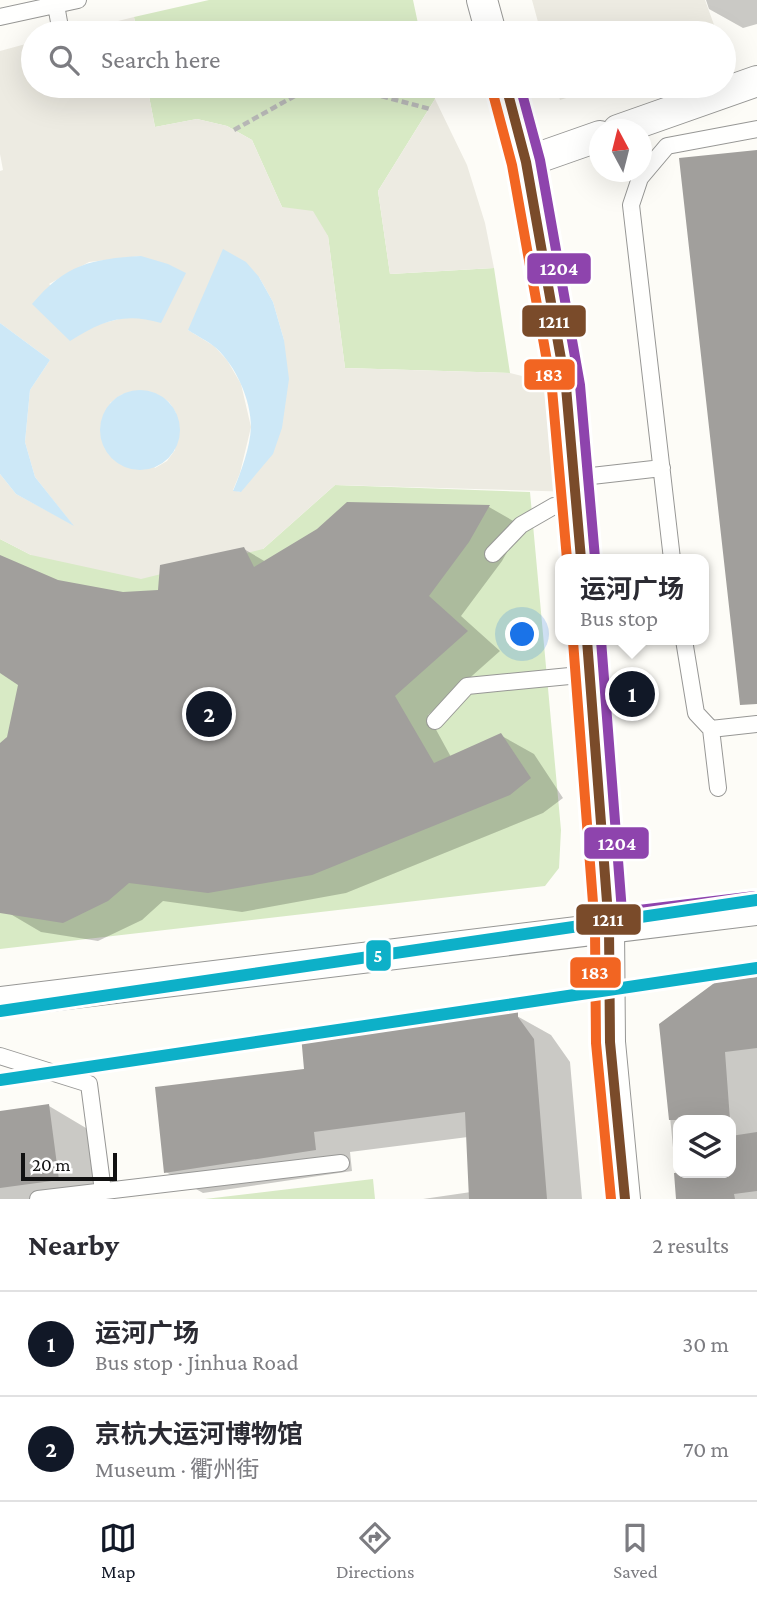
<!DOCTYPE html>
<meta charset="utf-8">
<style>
:root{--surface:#fff;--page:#f2f2f3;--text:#2b2b33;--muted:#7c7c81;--line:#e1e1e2;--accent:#111827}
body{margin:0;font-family:"Crimson Pro","Noto Sans SC",serif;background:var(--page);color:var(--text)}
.controls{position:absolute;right:21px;bottom:21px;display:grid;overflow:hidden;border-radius:14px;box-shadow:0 7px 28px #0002}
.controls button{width:63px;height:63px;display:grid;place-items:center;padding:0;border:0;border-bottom:2px solid var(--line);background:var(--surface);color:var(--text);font:35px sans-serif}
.compass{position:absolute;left:589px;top:119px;width:63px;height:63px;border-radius:50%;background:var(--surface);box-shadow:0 7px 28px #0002;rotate:353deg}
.scale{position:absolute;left:21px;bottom:18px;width:96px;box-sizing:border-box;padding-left:7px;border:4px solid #111;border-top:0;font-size:19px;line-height:24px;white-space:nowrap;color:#111;-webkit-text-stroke:5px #fff;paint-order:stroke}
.you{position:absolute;left:523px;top:635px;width:24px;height:24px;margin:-18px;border:5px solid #fff;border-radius:50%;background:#1a73e8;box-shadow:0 0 0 10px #1a73e833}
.badge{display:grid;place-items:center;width:46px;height:46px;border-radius:50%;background:var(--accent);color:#fff;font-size:23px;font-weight:700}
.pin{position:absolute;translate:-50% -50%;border:4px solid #fff;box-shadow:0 2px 7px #0006}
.popup{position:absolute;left:555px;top:554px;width:154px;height:91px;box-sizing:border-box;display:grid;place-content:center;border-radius:14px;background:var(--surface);filter:drop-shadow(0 2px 5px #0005);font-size:23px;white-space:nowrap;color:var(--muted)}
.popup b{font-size:26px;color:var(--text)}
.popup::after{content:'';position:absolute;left:50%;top:100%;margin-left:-14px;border:14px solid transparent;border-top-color:var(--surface)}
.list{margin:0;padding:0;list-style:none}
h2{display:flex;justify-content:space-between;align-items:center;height:91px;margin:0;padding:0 28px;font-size:30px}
h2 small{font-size:23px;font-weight:400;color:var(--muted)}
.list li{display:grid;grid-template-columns:46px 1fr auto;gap:21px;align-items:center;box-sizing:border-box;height:105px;padding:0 28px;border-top:2px solid var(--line)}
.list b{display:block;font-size:26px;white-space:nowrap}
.list p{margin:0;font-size:23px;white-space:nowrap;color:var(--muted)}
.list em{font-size:23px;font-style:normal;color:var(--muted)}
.icon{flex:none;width:38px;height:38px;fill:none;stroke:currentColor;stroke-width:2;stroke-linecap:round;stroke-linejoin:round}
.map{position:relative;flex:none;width:757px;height:1199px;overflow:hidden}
.search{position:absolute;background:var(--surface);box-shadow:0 7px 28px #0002;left:21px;right:21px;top:21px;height:77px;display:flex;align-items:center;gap:18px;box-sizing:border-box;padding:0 24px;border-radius:38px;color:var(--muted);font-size:26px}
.sheet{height:301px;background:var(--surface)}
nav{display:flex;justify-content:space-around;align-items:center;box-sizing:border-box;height:98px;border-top:2px solid var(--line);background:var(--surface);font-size:19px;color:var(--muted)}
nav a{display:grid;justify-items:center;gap:4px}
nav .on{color:var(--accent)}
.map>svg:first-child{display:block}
.forest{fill:#d8eac5}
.plaza{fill:#edebe2;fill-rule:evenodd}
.water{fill:#cde8f7}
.shadow{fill:#0003;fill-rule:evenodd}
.building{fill:#a19f9c}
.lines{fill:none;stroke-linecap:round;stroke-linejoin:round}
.lane-casing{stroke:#979795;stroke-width:18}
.street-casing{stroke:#979795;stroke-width:32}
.path{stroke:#b9b9b8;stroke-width:4.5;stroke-dasharray:7 3.5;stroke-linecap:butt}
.lane{stroke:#fffffe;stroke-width:16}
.street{stroke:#fffffe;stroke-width:30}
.bus-1-casing{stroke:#fff;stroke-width:16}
.bus-2-casing{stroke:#fff;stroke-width:16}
.bus-3-casing{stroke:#fff;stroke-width:16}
.bus-1{stroke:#7a4b2a;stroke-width:10}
.bus-2{stroke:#f26522;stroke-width:10}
.bus-3{stroke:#8e44ad;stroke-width:10}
.metro-1-casing{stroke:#fff;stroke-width:18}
.metro-1{stroke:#0db0c8;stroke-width:12}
.line-badge{stroke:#fff;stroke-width:2.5}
.badge-label{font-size:19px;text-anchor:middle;font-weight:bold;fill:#fff}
</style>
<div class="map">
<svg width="757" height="1199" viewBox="0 0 757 1199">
<rect width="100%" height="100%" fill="#fdfcf7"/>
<!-- forest -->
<path class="forest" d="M209,0H413L420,33H137L134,17Z
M147,86H432L435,99L378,191L390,274L494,268L510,373L345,368L328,236L282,207L252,140L227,126L197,119L155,127Z
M335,485L530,492L561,830L559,868L545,886L0,949V539L31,555L263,549Z
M373,1179L375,1199H205Z"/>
<!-- plaza -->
<path class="plaza" d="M532,0H705L717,33H541Z
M134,17L137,33H70Z
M33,42V86H147L155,127L197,119L227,126L252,140L282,207L313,211L328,236L345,368L510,373L566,387L576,492L335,485L263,549L141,579L31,555L0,539V474L16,494L72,524L35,477L25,442L30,390L50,360L0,323V171L3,170L0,154V51ZM141,256L144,318H123L96,325L49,284L89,262ZM259,277L273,302L284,340L240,492L233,490L240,473L251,427L241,384L227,360L214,346L188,330ZM133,391H146L158,395L169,402L176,413L175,450L167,461L155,468L110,403L121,395Z
M556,86H603L560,100Z
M435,99L467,165L485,223L494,268L390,274L378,191Z"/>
<!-- water -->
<path class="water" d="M223,249L246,262L259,277L273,302L284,340L289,379L282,428L273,454L241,492L233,491C241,472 250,448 251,427C251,400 236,366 216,348C208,341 197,336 188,330Z
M141,256L168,264L186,273L161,323C124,312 102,321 70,341L32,304C66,264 91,259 141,256Z
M0,323L50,360L30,390L25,442L35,477L74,526L16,494L0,474Z
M100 430a40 40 0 1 1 80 0a40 40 0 1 1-80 0Z"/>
<!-- shadow -->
<path class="shadow" d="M706,0H757V24L743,28L709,9Z
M348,504L489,507L522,526L502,561L461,616L500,651L428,715L451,757L500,735L534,754L563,798L543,813L346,893L242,912L163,901L142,920L98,941L41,932L7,912L0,905V745L9,738L20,684L0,671V557L58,581L123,594L159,592L244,549L266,562L318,531Z
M757,979V1199H678L661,1024ZM678,1120H731V1173H678Z
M508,1011L551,1035L570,1062L582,1199H423L471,1192L468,1137L350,1152L352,1171L203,1193L166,1172L306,1070Z
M49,1106L91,1131L100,1199H0V1113Z"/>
<!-- building -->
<path class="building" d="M757,150V704L740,705L679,158Z
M347,502L490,505L469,542L429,596L468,631L395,696L434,763L501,733L531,778L510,795L312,875L208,893L129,883L108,901L63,923L0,913V743L7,737L18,685L0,673V555L58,580L123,592L158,590L160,565L244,547L254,567L317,529Z
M757,977V1048L725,1052L730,1120H669L659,1024L717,981Z
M518,1008V1017L534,1039L547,1199H469L465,1112L314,1132L316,1150L164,1173L155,1087L304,1069L301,1035Z
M49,1104L59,1180L0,1188V1111Z
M757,1132V1191L734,1194L735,1199H676L674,1173H731V1136Z"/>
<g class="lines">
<defs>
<path id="lane" d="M56,5L61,33
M0,17L78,0
M574,478L662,468
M493,554L521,525L554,506L577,505
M672,559L631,205L640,178L667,146L757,129
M684,640L696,713L711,729L757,724
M435,721L467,686L590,674
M711,729L718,788
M0,1056L89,1084L103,1191
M38,1199L341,1163"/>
<path id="street" d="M482,0L491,33
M506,86L526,162L566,387L581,559
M618,130L757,81
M526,162L600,136
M587,640L609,928L610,1042L625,1199
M0,1002L757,910"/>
</defs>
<!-- lane casing -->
<use href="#lane" class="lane-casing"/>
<!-- street casing -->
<use href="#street" class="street-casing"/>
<!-- path -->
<path class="path" d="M234,130L300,93L366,92L430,109"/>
<!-- lane -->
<use href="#lane" class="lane"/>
<!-- street -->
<use href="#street" class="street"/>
<defs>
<path id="bus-1" d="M506,86L526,162L566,387L581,559
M587,640L609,928L610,1042L625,1199"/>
<path id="bus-2" d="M492,90L512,165L552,389L567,559
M573,641L595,929L596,1043L611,1199"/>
<path id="bus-3" d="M520,86L540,160L580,385L595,558
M601,640L622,912L755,896"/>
</defs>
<!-- bus-1 casing -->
<use href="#bus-1" class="bus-1-casing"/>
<!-- bus-2 casing -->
<use href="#bus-2" class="bus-2-casing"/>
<!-- bus-3 casing -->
<use href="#bus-3" class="bus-3-casing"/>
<!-- bus-1 -->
<use href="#bus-1" class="bus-1"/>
<!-- bus-2 -->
<use href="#bus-2" class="bus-2"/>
<!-- bus-3 -->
<use href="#bus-3" class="bus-3"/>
<defs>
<path id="metro-1" d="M0,1011L757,900
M0,1080L757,968"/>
</defs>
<!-- metro-1 casing -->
<use href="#metro-1" class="metro-1-casing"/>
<!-- metro-1 -->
<use href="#metro-1" class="metro-1"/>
</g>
<g class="line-badge">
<rect x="526" y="252" width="66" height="33" rx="7" fill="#8e44ad"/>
<rect x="521" y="304" width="66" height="34" rx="7" fill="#7a4b2a"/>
<rect x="523" y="358" width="53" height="33" rx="7" fill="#f26522"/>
<rect x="583" y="826" width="67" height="34" rx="7" fill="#8e44ad"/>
<rect x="575" y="903" width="67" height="33" rx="7" fill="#7a4b2a"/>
<rect x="365" y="939" width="27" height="33" rx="7" fill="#0db0c8"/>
<rect x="569" y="956" width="53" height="33" rx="7" fill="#f26522"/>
</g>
<g class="badge-label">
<text x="559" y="275">1204</text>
<text x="554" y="328">1211</text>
<text x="549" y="381">183</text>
<text x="617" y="850">1204</text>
<text x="608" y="926">1211</text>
<text x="378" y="962">5</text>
<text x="595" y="979">183</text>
</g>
</svg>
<div class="controls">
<button><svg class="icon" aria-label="layers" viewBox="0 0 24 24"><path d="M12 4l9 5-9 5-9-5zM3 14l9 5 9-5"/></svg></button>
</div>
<svg class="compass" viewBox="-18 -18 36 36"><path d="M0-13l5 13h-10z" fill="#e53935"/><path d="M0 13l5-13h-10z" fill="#7c7c81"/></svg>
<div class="scale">20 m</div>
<div class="you"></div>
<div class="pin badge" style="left:632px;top:694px">1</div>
<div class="popup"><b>运河广场</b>Bus stop</div>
<div class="pin badge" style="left:209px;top:714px">2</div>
<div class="search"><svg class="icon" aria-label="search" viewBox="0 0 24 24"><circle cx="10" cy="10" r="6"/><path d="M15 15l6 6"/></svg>Search here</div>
</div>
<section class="sheet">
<h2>Nearby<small>2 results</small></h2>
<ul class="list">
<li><span class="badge">1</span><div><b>运河广场</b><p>Bus stop · Jinhua Road</p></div><em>30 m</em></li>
<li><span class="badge">2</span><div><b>京杭大运河博物馆</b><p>Museum · 衢州街</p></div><em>70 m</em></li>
</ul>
</section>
<nav>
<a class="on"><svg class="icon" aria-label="map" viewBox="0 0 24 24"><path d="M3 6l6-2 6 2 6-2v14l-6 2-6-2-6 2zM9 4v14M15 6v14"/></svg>Map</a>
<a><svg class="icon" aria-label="directions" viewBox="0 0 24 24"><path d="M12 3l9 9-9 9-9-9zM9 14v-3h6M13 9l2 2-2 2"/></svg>Directions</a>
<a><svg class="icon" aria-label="saved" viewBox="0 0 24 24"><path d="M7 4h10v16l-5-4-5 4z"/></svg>Saved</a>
</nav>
